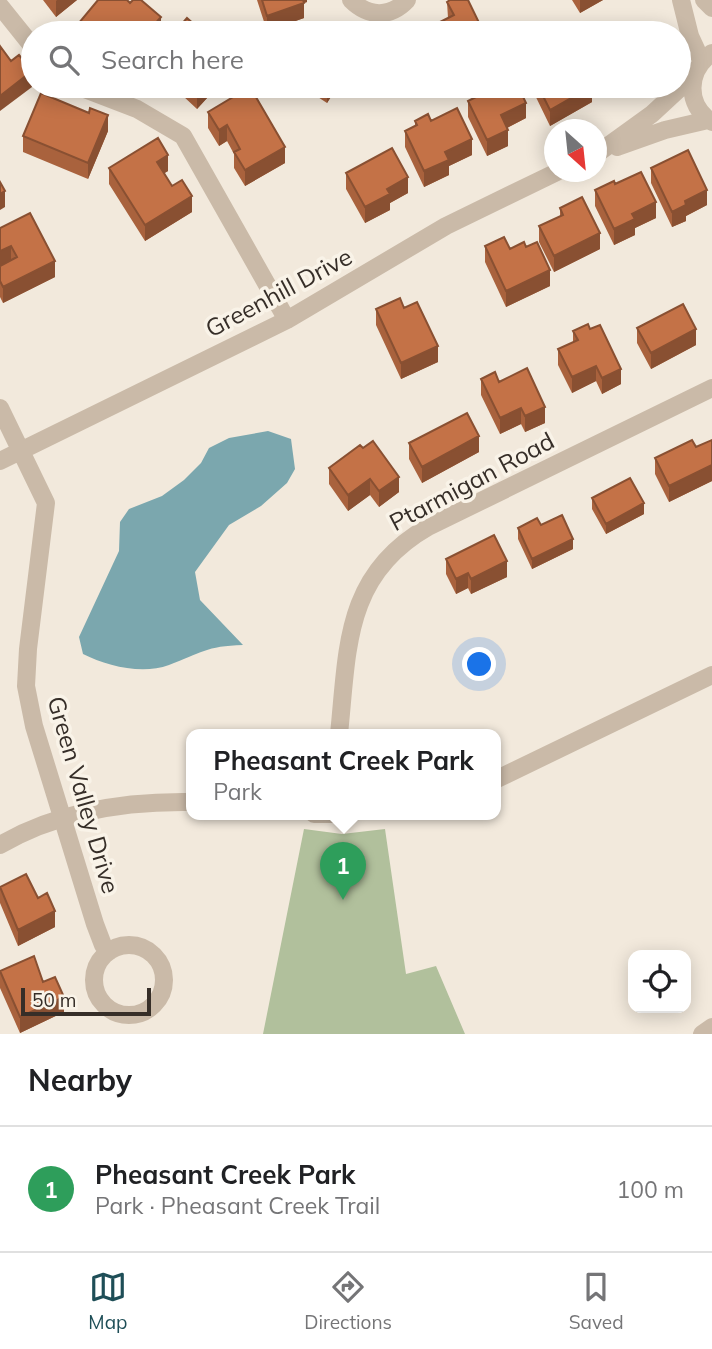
<!DOCTYPE html>
<meta charset="utf-8">
<style>
:root{--surface:#fff;--page:#f2f2f2;--text:#202124;--muted:#757577;--line:#e0e0e0;--accent:#1e4e57}
body{margin:0;font-family:Mulish,sans-serif;background:var(--page);color:var(--text)}
.controls{position:absolute;right:21px;bottom:21px;display:grid;overflow:hidden;border-radius:14px;box-shadow:0 4px 18px #0003}
.controls button{width:63px;height:63px;display:grid;place-items:center;padding:0;border:0;border-bottom:2px solid var(--line);background:var(--surface);color:var(--text);font:35px sans-serif}
.compass{position:absolute;left:544px;top:119px;width:63px;height:63px;border-radius:50%;background:var(--surface);box-shadow:0 4px 18px #0003;rotate:153deg}
.scale{position:absolute;left:21px;bottom:18px;width:130px;box-sizing:border-box;padding-left:7px;border:4px solid #362e28;border-top:0;font-size:19px;line-height:24px;white-space:nowrap;color:#362e28;-webkit-text-stroke:5px #f9f3e8;paint-order:stroke}
.you{position:absolute;left:480px;top:665px;width:24px;height:24px;margin:-18px;border:5px solid #fff;border-radius:50%;background:#1a73e8;box-shadow:0 0 0 10px #1a73e833}
.badge{display:grid;place-items:center;width:46px;height:46px;border-radius:50%;background:var(--accent);color:#fff;font-size:23px;font-weight:700}
.pin{position:absolute;translate:-50% -58px;filter:drop-shadow(0 2px 4px #0008)}
.pin::after{content:'';position:absolute;top:37px;width:24px;height:21px;background:inherit;clip-path:polygon(0 0,100% 0,50% 100%)}
.popup{position:absolute;left:186px;top:729px;width:315px;height:91px;box-sizing:border-box;display:grid;place-content:center;border-radius:14px;background:var(--surface);filter:drop-shadow(0 2px 5px #0005);font-size:23px;white-space:nowrap;color:var(--muted)}
.popup b{font-size:26px;color:var(--text)}
.popup::after{content:'';position:absolute;left:50%;top:100%;margin-left:-14px;border:14px solid transparent;border-top-color:var(--surface)}
.list{margin:0;padding:0;list-style:none}
h2{display:flex;justify-content:space-between;align-items:center;height:91px;margin:0;padding:0 28px;font-size:30px}
h2 small{font-size:23px;font-weight:400;color:var(--muted)}
.list li{display:grid;grid-template-columns:46px 1fr auto;gap:21px;align-items:center;box-sizing:border-box;height:126px;padding:0 28px;border-top:2px solid var(--line)}
.list b{display:block;font-size:26px;white-space:nowrap}
.list p{margin:0;font-size:23px;white-space:nowrap;color:var(--muted)}
.list em{font-size:23px;font-style:normal;color:var(--muted)}
.icon{flex:none;width:38px;height:38px;fill:none;stroke:currentColor;stroke-width:2;stroke-linecap:round;stroke-linejoin:round}
.map{position:relative;flex:none;width:712px;height:1034px;overflow:hidden}
.search{position:absolute;background:var(--surface);box-shadow:0 4px 18px #0003;left:21px;right:21px;top:21px;height:77px;display:flex;align-items:center;gap:18px;box-sizing:border-box;padding:0 24px;border-radius:38px;color:var(--muted);font-size:26px}
.sheet{height:217px;background:var(--surface)}
nav{display:flex;justify-content:space-around;align-items:center;box-sizing:border-box;height:98px;border-top:2px solid var(--line);background:var(--surface);font-size:19px;color:var(--muted)}
nav a{display:grid;justify-items:center;gap:4px}
nav .on{color:var(--accent)}
.map>svg:first-child{display:block}
.green{fill:#b1c09c}
.water{fill:#7ba7ae}
.lines{fill:none;stroke-linecap:round;stroke-linejoin:round}
.minor{stroke:#cabaa8;stroke-width:18}
.wall{fill:#a9623d}
.shaded-wall{fill:#895032}
.building{fill:#c47247;stroke:#895032;stroke-width:2}
.labels{text-anchor:middle;stroke-width:7;stroke-linejoin:round;paint-order:stroke}
.street-label{font-size:24px;fill:#362e28;stroke:#f9f3e8}
</style>
<div class="map">
<svg width="712" height="1034" viewBox="0 0 712 1034">
<rect width="100%" height="100%" fill="#f2e9dc"/>
<!-- green -->
<path class="green" d="M304,829L342,834L385,829L406,974L436,966L465,1034H263Z"/>
<!-- water -->
<path class="water" d="M268,431L291,439L295,469L287,483L261,506L229,525L195,572L200,600L243,645C206,646 201,653 169,665C142,675 107,666 83,654L79,637L119,551L120,522L129,509L162,496L184,480L201,463L209,448L229,438Z"/>
<g class="lines">
<!-- minor -->
<path class="minor" d="M351,0C368,17 390,18 407,0
M681,0L690,36L702,62
M704,0L712,8
M0,6L33,47
M712,53C687,70 685,105 712,122
M77,86L137,109L183,136L287,320
M617,147L665,130L708,120
M598,153L652,114L693,76
M0,408L46,503L28,649L26,686L34,726L95,924L103,945L110,951
M0,461L287,320L446,226L557,172
M339,734C348,648 344,575 428,527L712,388
M495,780L712,675
M314,814H351
M0,845C58,811 124,801 191,802
M94 980a35 35 0 1 1 70 0a35 35 0 1 1-70 0Z
M702,1034L712,1027"/>
</g>
<!-- wall -->
<path class="wall" d="M43,0H77L56,17Z
M257,0H307V2L304,3V18L267,31Z
M572,0H603L580,13Z
M447,2L484,33H438V23L448,18Z
M158,86H173L167,93Z
M183,86H218L197,109L183,96Z
M301,86H338L327,103Z
M487,86H518L526,118L507,128L508,146L487,156L468,117V101L487,92Z
M532,86H592V102L550,126L532,89Z
M603,86H628L608,96Z
M208,112L285,163L245,186L234,168V154L227,141L219,146L208,128Z
M89,113L108,131L88,179L23,152V136Z
M415,121H431L472,155L449,166V175L424,187L405,147V131L415,126Z
M109,168L168,171L164,173L172,186L192,212L145,241L109,184Z
M651,168L707,205L686,216V221L672,227L651,183Z
M346,173L408,193L390,203V210L365,223L346,189Z
M615,184L656,218L635,228V235L614,245L595,206V190Z
M560,208L600,249L554,272L539,242V226L560,216Z
M0,228L55,277L3,303L0,297Z
M485,246L510,249L550,286L506,307L485,262Z
M404,308L438,362L401,379L376,325V309Z
M637,328L696,345L651,369L637,343Z
M573,331L621,384L602,394L596,381L572,393L558,365V349L573,342Z
M481,379L499,382L545,423L525,432L521,424L500,434L481,395Z
M712,440V481L669,502L655,474V458L696,447Z
M409,443L479,452L422,483L409,459Z
M360,445L399,492L379,507L370,495L348,511L329,484V468Z
M592,498L644,514L606,534L592,509Z
M541,525L573,549L532,569L518,539V528Z
M446,559L507,577L471,594L468,588L456,594L446,574Z
M0,887L38,898L55,927L18,946L0,903Z
M0,971L43,982L64,1012L20,1033L0,988Z"/>
<!-- shaded-wall -->
<path class="shaded-wall" d="M57,0H77L56,17V1Z
M300,0H307V2L304,3V18L267,31V16Z
M580,0H603L580,13Z
M161,17V32L160,33H147Z
M32,71V87L0,111V96Z
M167,86H173L167,93Z
M204,86H218L197,109V93Z
M327,86H338L327,103Z
M592,86V102L550,126V110Z
M608,86H628L608,96Z
M526,103V118L501,131V115Z
M108,115V131L88,179V163Z
M227,125V141L219,146V130Z
M508,130V146L487,156V140Z
M472,139V155L449,166V175L424,187V171L445,152Z
M285,147V163L245,186V170Z
M168,155V171L157,178V162Z
M408,177V193L390,203V210L365,223V207L387,189Z
M707,190V205L686,216V221L672,227V212L685,201Z
M5,191V207L0,210V194Z
M192,196V212L145,241V225Z
M656,202V218L635,228V235L614,245V229L632,214Z
M600,233V249L554,272V256Z
M11,246V261L0,267V251Z
M55,261V277L3,303V287Z
M550,270V286L506,307V291Z
M696,329V345L651,369V353Z
M438,346V362L401,379V363Z
M596,366V381L572,393V377Z
M621,369V384L602,394V378Z
M545,407V423L525,432V416Z
M521,408V424L500,434V418Z
M479,436V452L422,483V467Z
M712,465V481L669,502V486Z
M399,477V492L379,507V491Z
M370,479V495L348,511V495Z
M644,503V514L606,534V524Z
M573,539V549L532,569V559Z
M507,561V577L471,594V579Z
M468,573V588L456,594V579Z
M55,911V927L18,946V930Z
M64,997V1012L20,1033V1017Z"/>
<!-- building -->
<path class="building" d="M98,0H127L130,3L133,0H141L161,17L147,33H105L103,31L101,33H77L73,30Z
M262,0H303L304,3L267,16Z
M450,0H468L484,33H443L438,23L454,15L447,2Z
M187,18L204,33H174Z
M631,27L634,33H618Z
M340,28L347,33H336Z
M212,29L216,33H208Z
M0,46L11,61L19,55L32,71L0,96Z
M189,86H204L197,93Z
M488,86H518L526,103L501,115L508,130L487,140L468,101L490,90Z
M538,86H592L550,110Z
M250,87L285,147L245,170L234,152L240,149L227,125L219,130L208,112Z
M41,93L89,113L90,108L108,115L88,163L23,136Z
M457,108L472,139L445,152L449,160L424,171L405,131L417,125L415,121L428,114L431,121Z
M158,138L168,155L157,162L172,186L182,180L192,196L145,225L109,168Z
M392,148L408,177L387,189L390,194L365,207L346,173Z
M688,150L707,190L685,201L686,205L672,212L651,168Z
M641,172L656,202L632,214L635,219L614,229L595,190L614,181L615,184Z
M0,182L5,191L0,194Z
M582,197L600,233L554,256L539,226L563,215L560,208Z
M30,213L55,261L3,287L0,281V266L17,257L11,246L0,251V228Z
M504,237L510,249L524,242L526,247L537,242L550,270L506,291L485,246Z
M400,298L404,308L417,302L438,346L401,363L376,309Z
M683,304L696,329L651,353L637,328Z
M588,324L590,329L600,325L621,369L602,378L596,366L572,377L558,349L578,340L573,331Z
M527,368L545,407L525,416L521,408L500,418L481,379L495,372L499,382Z
M467,413L479,436L422,467L409,443Z
M692,440L696,447L712,440V465L669,486L655,458Z
M373,441L399,477L379,491L370,479L348,495L329,468L360,445L363,448Z
M630,478L644,503L606,524L592,498Z
M562,515L573,539L532,559L518,528L537,518L541,525Z
M494,535L507,561L471,579L468,573L456,579L446,559Z
M26,874L38,898L47,893L55,911L18,930L0,887Z
M34,956L43,982L55,977L64,997L20,1017L0,971Z"/>
<g class="labels">
<!-- street labels -->
<g class="street-label">
<text transform="translate(279 293) rotate(-28)" y="8">Greenhill Drive</text>
<text transform="translate(472 482) rotate(-28)" y="8">Ptarmigan Road</text>
<text transform="translate(83 795) rotate(74)" y="8">Green Valley Drive</text>
</g>
</g>
</svg>
<div class="controls">
<button><svg class="icon" aria-label="locate" viewBox="0 0 24 24"><circle cx="12" cy="12" r="6"/><path d="M12 2v4M12 18v4M2 12h4M18 12h4"/></svg></button>
</div>
<svg class="compass" viewBox="-18 -18 36 36"><path d="M0-13l5 13h-10z" fill="#e53935"/><path d="M0 13l5-13h-10z" fill="#757577"/></svg>
<div class="scale">50 m</div>
<div class="you"></div>
<div class="pin badge" style="left:343px;top:900px;background:#2e9e5b">1</div>
<div class="popup"><b>Pheasant Creek Park</b>Park</div>
<div class="search"><svg class="icon" aria-label="search" viewBox="0 0 24 24"><circle cx="10" cy="10" r="6"/><path d="M15 15l6 6"/></svg>Search here</div>
</div>
<section class="sheet">
<h2>Nearby<small></small></h2>
<ul class="list">
<li><span class="badge" style="background:#2e9e5b">1</span><div><b>Pheasant Creek Park</b><p>Park · Pheasant Creek Trail</p></div><em>100 m</em></li>
</ul>
</section>
<nav>
<a class="on"><svg class="icon" aria-label="map" viewBox="0 0 24 24"><path d="M3 6l6-2 6 2 6-2v14l-6 2-6-2-6 2zM9 4v14M15 6v14"/></svg>Map</a>
<a><svg class="icon" aria-label="directions" viewBox="0 0 24 24"><path d="M12 3l9 9-9 9-9-9zM9 14v-3h6M13 9l2 2-2 2"/></svg>Directions</a>
<a><svg class="icon" aria-label="saved" viewBox="0 0 24 24"><path d="M7 4h10v16l-5-4-5 4z"/></svg>Saved</a>
</nav>
